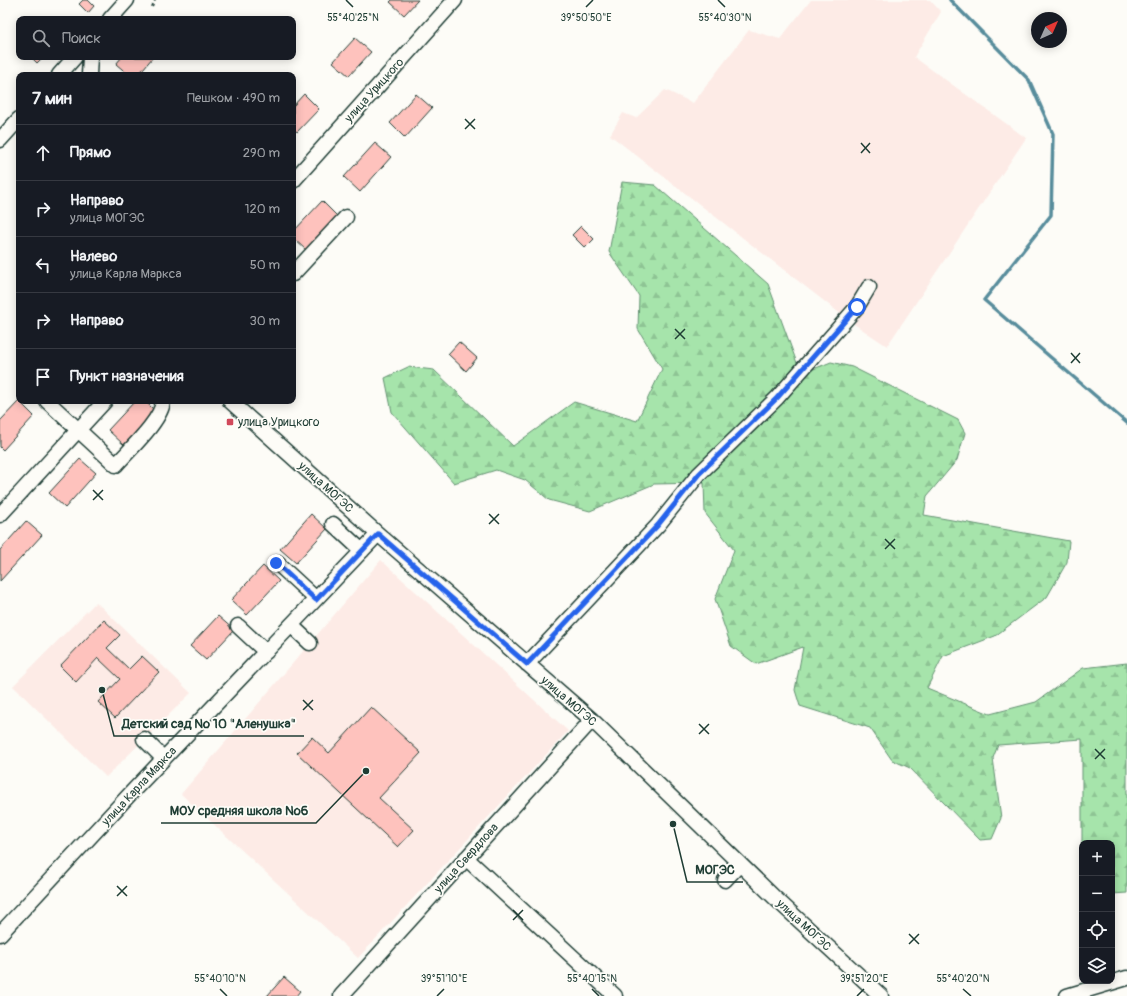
<!DOCTYPE html>
<html lang="ru">
<meta charset="utf-8">
<style>
:root{--surface:#171b24;--page:#242831;--text:#f1f3f6;--muted:#9ea1a6;--line:#363941}
body{margin:0;font-family:Pangolin,sans-serif;background:var(--page);color:var(--text)}
.controls{position:absolute;right:12px;bottom:12px;display:grid;overflow:hidden;border-radius:8px;box-shadow:0 2px 10px #0003}
.controls button{width:36px;height:36px;display:grid;place-items:center;padding:0;border:0;border-bottom:1px solid var(--line);background:var(--surface);color:var(--text);font:20px sans-serif}
.compass{position:absolute;left:1031px;top:12px;width:36px;height:36px;border-radius:50%;background:var(--surface);box-shadow:0 2px 10px #0003;rotate:45deg}
.stop{position:absolute;width:12px;height:12px;margin:-9px;border:3px solid #2563eb;border-radius:50%;background:#fff}
.stop.end{background:#2563eb;border-color:#fff;box-shadow:0 1px 4px #0008}
.list{margin:0;padding:0;list-style:none}
h2{display:flex;justify-content:space-between;align-items:center;height:52px;margin:0;padding:0 16px;font-size:17px}
h2 small{font-size:13px;font-weight:400;color:var(--muted)}
.list li{display:grid;grid-template-columns:26px 1fr auto;gap:12px;align-items:center;box-sizing:border-box;height:56px;padding:0 16px;border-top:1px solid var(--line)}
.list b{display:block;font-size:15px;white-space:nowrap}
.list p{margin:0;font-size:13px;white-space:nowrap;color:var(--muted)}
.list em{font-size:13px;font-style:normal;color:var(--muted)}
.icon{flex:none;width:22px;height:22px;fill:none;stroke:currentColor;stroke-width:2;stroke-linecap:round;stroke-linejoin:round}
.map{position:relative;flex:none;width:1127px;height:996px;overflow:hidden}
.search{position:absolute;background:var(--surface);box-shadow:0 2px 10px #0003;left:16px;top:16px;width:280px;height:44px;display:flex;align-items:center;gap:10px;box-sizing:border-box;padding:0 14px;border-radius:8px;color:var(--muted);font-size:15px}
.panel{position:absolute;background:var(--surface);box-shadow:0 2px 10px #0003;left:16px;top:72px;width:280px;height:332px;border-radius:8px}
.map>svg:first-child{display:block}
.built{fill:#fdebe6}
.forest{fill:url(#forest-firs);stroke:#629070}
.lines{fill:none;stroke-linecap:round;stroke-linejoin:round}
.stream{stroke:#598d9c;stroke-width:3.5}
.building{fill:#fec2bd;stroke:#1f3d34}
.minor-casing{stroke:#1f3d34;stroke-width:17}
.path{stroke:#1f3d34;stroke-width:2;stroke-dasharray:3 3;stroke-linecap:butt}
.minor{stroke:#fdfcf7;stroke-width:14}
.route{stroke:#2563eb;stroke-width:5}
.ticks{fill:none;stroke:#1f3d34;stroke-width:1.5}
.poi-dot{fill:#d1495b;stroke:#fdfcf7;stroke-width:1.5}
.labels{text-anchor:middle;stroke-width:3.5;stroke-linejoin:round;paint-order:stroke}
.street-label{font-size:12px;fill:#1f3d34;stroke:#fdfcf7}
.poi-label{font-size:12px;fill:#1f3d34;stroke:#fdfcf7;text-anchor:start}
.ticks-label{font-size:10px;text-anchor:middle;fill:#1f3d34;stroke:#fdfcf7;stroke-width:3.5;stroke-linejoin:round;paint-order:stroke}
.leader{fill:none;stroke:#1f3d34;stroke-width:1.5}
.callout-dot{fill:#1f3d34;stroke:#fdfcf7;stroke-width:1.5}
.callout-label{font-size:13px;text-anchor:middle;font-weight:bold;fill:#1f3d34;stroke:#fdfcf7;stroke-width:3.5;stroke-linejoin:round;paint-order:stroke}
</style>
<div class="map">
<svg width="1127" height="996" viewBox="0 0 1127 996">
<defs>
<pattern id="forest-firs" width="22" height="20" patternUnits="userSpaceOnUse"><rect width="22" height="20" fill="#a6e4ab"/><path d="M5 1l3.5 6h-7zM16 11l3.5 6h-7z" fill="#8ec494"/></pattern>
</defs>
<rect width="100%" height="100%" fill="#fdfcf7"/>
<filter id="ink" filterUnits="userSpaceOnUse"><feTurbulence type="fractalNoise" baseFrequency=".025" numOctaves="2"/><feDisplacementMap in="SourceGraphic" scale="8" xChannelSelector="R" yChannelSelector="G"/><feConvolveMatrix kernelMatrix="1 2 1 2 8 2 1 2 1" color-interpolation-filters="sRGB"/></filter>
<g filter="url(#ink)">
<!-- built -->
<path class="built" d="M811,0H930L941,12L914,57L1026,138L887,346L851,322L610,135L623,113L636,118L665,90L693,103L749,30L780,39Z
M381,560L568,731L358,958L181,794Z
M96,602L191,693L106,777L13,686Z"/>
<!-- forest -->
<path class="forest" d="M622,182L655,185L768,284L801,374L831,362L852,367L958,420L965,433L957,460L927,496L924,515L1069,541L1067,562L1047,597L995,636L943,656L927,688L990,714L1036,702L1083,668L1127,663V893L1112,894V843H1082V852V739L998,745L993,758L1001,818L992,839L980,840L910,768L892,760L870,728L800,706L795,690L803,647L756,664L731,646L715,599L734,550L705,513L704,483L654,484L590,511L549,500L525,480L496,470L454,483L392,412L385,378L408,367L434,370L513,446L574,402L637,421L662,369L638,329L639,296L609,252Z"/>
<g class="lines">
<!-- stream -->
<path class="stream" d="M950,0L1029,80L1053,134L1051,215L984,300L1127,423"/>
</g>
<!-- building -->
<path class="building" d="M83,0H88L94,6L88,13L79,4Z
M392,0H418L404,15L390,2Z
M355,38L371,52L349,76L333,62Z
M31,57H43L37,63Z
M122,57H153L138,75H129L116,64Z
M304,94L319,109L297,132L293,128V106Z
M416,94L432,108L405,138L390,123Z
M375,143L391,157L360,192L344,177Z
M322,201L337,216L306,250L293,238V232Z
M581,226L594,239L585,248L572,235Z
M459,342L477,358L466,371L448,354Z
M19,401L34,416L3,450L0,447V421Z
M135,401H145L155,411L124,445L108,430Z
M80,459L96,473L65,508L49,493Z
M311,514L327,529L296,563L280,549Z
M26,521L42,535L0,581V550Z
M263,566L279,581L247,615L231,600Z
M218,616L234,630L206,660L190,646Z
M104,620L120,635L107,648L129,669L142,656L159,672L115,718L98,702L120,679L98,658L76,682L60,666Z
M371,707L421,753L379,798L414,830L398,847L297,753L312,737L329,753Z
M284,977L300,991L296,996H267Z"/>
<g class="lines">
<defs>
<path id="minor" d="M110,19L127,0
M59,75L75,57
M89,75L90,57
M0,140L19,119
M293,181L455,0
M293,274L346,217
M47,401L116,465C129,450 162,420 163,401
M230,401L378,534L592,720L776,899L881,996
M0,515L105,401
M333,524L362,551
M277,563L316,599
M291,625L310,643
M238,626L266,652
M527,664L658,525L699,474L777,398L857,307L869,287
M144,739L164,759
M466,858L615,996
M725,880L740,864
M0,934L131,793L378,534
M341,996L592,720
M1067,996L1127,978"/>
</defs>
<!-- minor casing -->
<use href="#minor" class="minor-casing"/>
<!-- path -->
<path class="path" d="M152,7L155,0"/>
<!-- minor -->
<use href="#minor" class="minor"/>
</g>
</g>
<g class="lines" filter="url(#ink)">
<!-- route -->
<path class="route" d="M276,563L316,600L378,534L527,664L658,525L699,474L777,398L857,307"/>
</g>
<!-- ticks -->
<path class="ticks" d="M346,0L353,7M718,0L725,7M586,7L593,0M465,119L475,129M465,129L475,119M861,143L870,153M861,153L870,143M675,329L685,339M675,339L685,329M1071,353L1080,363M1071,363L1080,353M93,490L103,500M93,500L103,490M489,514L499,524M489,524L499,514M885,539L895,549M885,549L895,539M303,700L313,710M303,710L313,700M699,724L709,734M699,734L709,724M1095,749L1105,759M1095,759L1105,749M117,886L127,896M117,896L127,886M513,910L523,920M513,920L523,910M909,934L919,944M909,944L919,934M220,989L227,996M592,989L599,996M963,989L971,996M437,996L444,989M857,996L864,989"/>
<!-- markers -->
<rect class="poi-dot" x="226" y="418" width="8" height="8" rx="2"/>
<g class="labels">
<!-- street labels -->
<g class="street-label">
<text transform="translate(374 90) rotate(-48)" y="4">улица Урицкого</text>
<text transform="translate(326 487) rotate(42)" y="4">улица МОГЭС</text>
<text transform="translate(569 701) rotate(41)" y="4">улица МОГЭС</text>
<text transform="translate(139 786) rotate(-47)" y="4">улица Карла Маркса</text>
<text transform="translate(466 858) rotate(-48)" y="4">улица Свердлова</text>
<text transform="translate(804 925) rotate(43)" y="4">улица МОГЭС</text>
</g>
<!-- poi labels -->
<g class="poi-label">
<text x="238" y="426">улица Урицкого</text>
</g>
</g>
<g class="ticks-label">
<text x="353" y="21">55°40'25"N</text>
<text x="586" y="21">39°50'50"E</text>
<text x="725" y="21">55°40'30"N</text>
<text x="220" y="982">55°40'10"N</text>
<text x="444" y="982">39°51'10"E</text>
<text x="592" y="982">55°40'15"N</text>
<text x="864" y="982">39°51'20"E</text>
<text x="963" y="982">55°40'20"N</text>
</g>
<!-- callouts -->
<path class="leader" d="M102 690L114 736H304M366 771L316 823H161M673 824L687 882H743"/>
<g class="callout-dot">
<circle cx="102" cy="690" r="4"/>
<circle cx="366" cy="771" r="4"/>
<circle cx="673" cy="824" r="4"/>
</g>
<g class="callout-label">
<text x="209" y="728">Детский сад № 10 "Аленушка"</text>
<text x="239" y="815">МОУ средняя школа №6</text>
<text x="715" y="874">МОГЭС</text>
</g>
</svg>
<div class="controls">
<button>+</button>
<button>−</button>
<button><svg class="icon" aria-label="locate" viewBox="0 0 24 24"><circle cx="12" cy="12" r="6"/><path d="M12 2v4M12 18v4M2 12h4M18 12h4"/></svg></button>
<button><svg class="icon" aria-label="layers" viewBox="0 0 24 24"><path d="M12 4l9 5-9 5-9-5zM3 14l9 5 9-5"/></svg></button>
</div>
<svg class="compass" viewBox="-18 -18 36 36"><path d="M0-13l5 13h-10z" fill="#e53935"/><path d="M0 13l5-13h-10z" fill="#9ea1a6"/></svg>
<div class="stop" style="left:857px;top:307px"></div>
<div class="stop end" style="left:276px;top:563px"></div>
<div class="search"><svg class="icon" aria-label="search" viewBox="0 0 24 24"><circle cx="10" cy="10" r="6"/><path d="M15 15l6 6"/></svg>Поиск</div>
<section class="panel">
<h2>7 мин<small>Пешком · 490 m</small></h2>
<ul class="list">
<li><svg class="icon" aria-label="ahead" viewBox="0 0 24 24"><path d="M12 20V5M6 11l6-6 6 6"/></svg><div><b>Прямо</b></div><em>290 m</em></li>
<li><svg class="icon" aria-label="right" viewBox="0 0 24 24"><path d="M7 20v-9h11M14 6l5 5-5 5"/></svg><div><b>Направо</b><p>улица МОГЭС</p></div><em>120 m</em></li>
<li><svg class="icon" aria-label="left" viewBox="0 0 24 24"><path d="M17 20v-9H6M10 6l-5 5 5 5"/></svg><div><b>Налево</b><p>улица Карла Маркса</p></div><em>50 m</em></li>
<li><svg class="icon" aria-label="right" viewBox="0 0 24 24"><path d="M7 20v-9h11M14 6l5 5-5 5"/></svg><div><b>Направо</b></div><em>30 m</em></li>
<li><svg class="icon" aria-label="arrive" viewBox="0 0 24 24"><path d="M6 21V4h12l-3 4 3 4H6"/></svg><div><b>Пункт назначения</b></div></li>
</ul>
</section>
</div>
